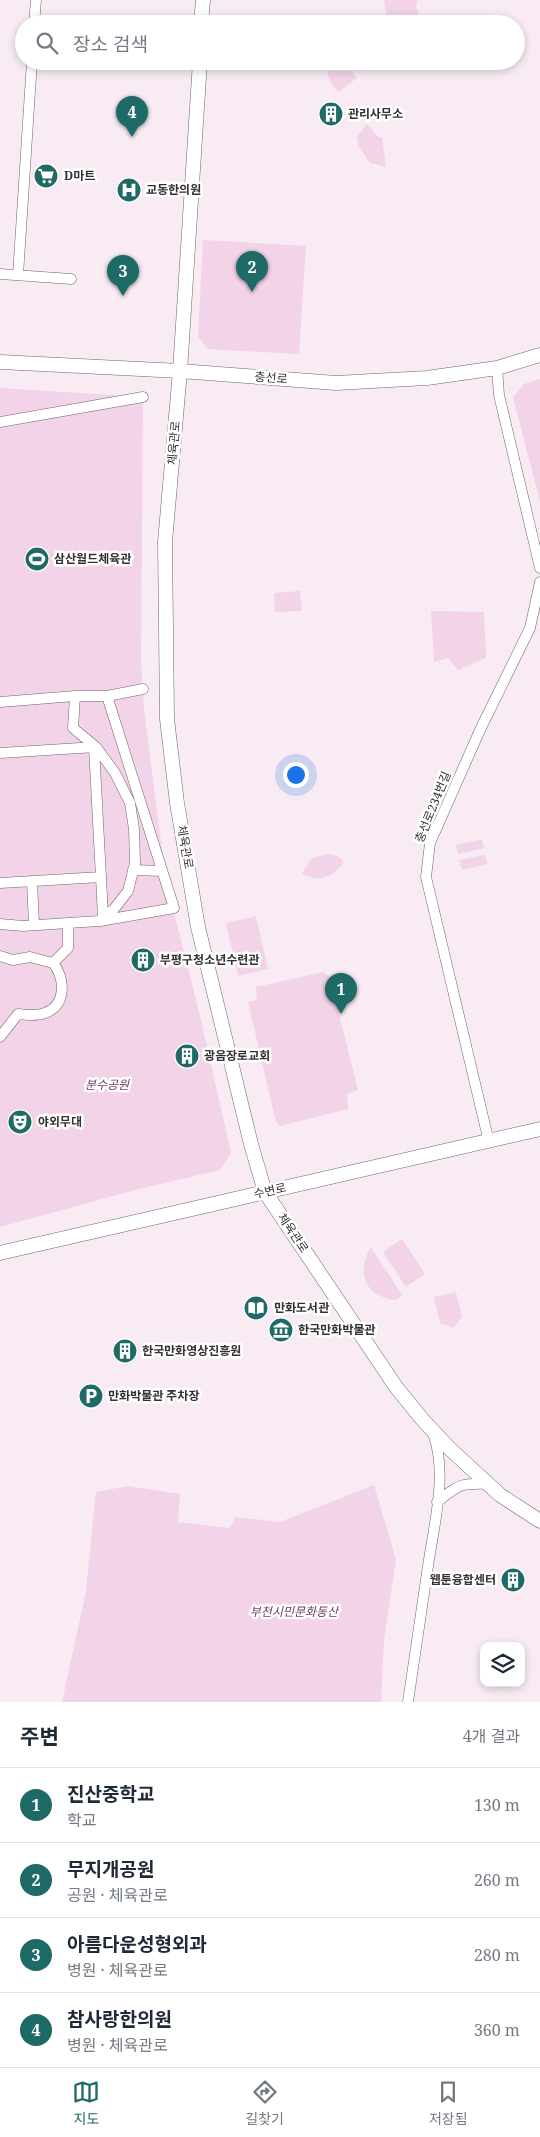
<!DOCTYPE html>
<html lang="ko">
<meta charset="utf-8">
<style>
:root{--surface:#fff;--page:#f2f2f3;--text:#1f2937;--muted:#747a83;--line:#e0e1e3;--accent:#1e6a66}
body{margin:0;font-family:"Noto Serif","Noto Sans KR",serif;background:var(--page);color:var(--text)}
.controls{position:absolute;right:15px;bottom:15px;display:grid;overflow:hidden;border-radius:10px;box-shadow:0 2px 8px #0003}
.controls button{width:45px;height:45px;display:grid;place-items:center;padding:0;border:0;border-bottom:1px solid var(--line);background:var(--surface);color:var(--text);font:25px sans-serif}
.you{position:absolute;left:295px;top:774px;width:18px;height:18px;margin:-12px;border:4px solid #fff;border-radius:50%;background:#1a73e8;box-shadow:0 0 0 8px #1a73e833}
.badge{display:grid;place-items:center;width:32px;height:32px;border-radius:50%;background:var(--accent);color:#fff;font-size:16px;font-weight:700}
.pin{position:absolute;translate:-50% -41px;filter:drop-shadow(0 1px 2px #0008)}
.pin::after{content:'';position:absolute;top:26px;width:18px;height:15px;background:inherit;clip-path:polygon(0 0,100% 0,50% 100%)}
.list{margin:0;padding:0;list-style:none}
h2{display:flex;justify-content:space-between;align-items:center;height:65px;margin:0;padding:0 20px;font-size:21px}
h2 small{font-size:16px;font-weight:400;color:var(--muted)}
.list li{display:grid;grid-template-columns:32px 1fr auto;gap:15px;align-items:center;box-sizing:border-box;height:75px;padding:0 20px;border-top:1px solid var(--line)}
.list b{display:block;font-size:19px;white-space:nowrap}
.list p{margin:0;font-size:16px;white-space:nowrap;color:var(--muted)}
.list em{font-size:16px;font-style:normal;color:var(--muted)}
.icon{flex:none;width:28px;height:28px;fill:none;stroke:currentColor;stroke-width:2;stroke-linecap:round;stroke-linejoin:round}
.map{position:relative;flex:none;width:540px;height:1702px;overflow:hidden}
.search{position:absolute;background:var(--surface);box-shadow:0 2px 8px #0003;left:15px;right:15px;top:15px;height:55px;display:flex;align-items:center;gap:12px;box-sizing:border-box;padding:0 18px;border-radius:28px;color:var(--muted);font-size:19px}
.sheet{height:365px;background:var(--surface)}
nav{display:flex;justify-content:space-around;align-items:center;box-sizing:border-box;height:70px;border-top:1px solid var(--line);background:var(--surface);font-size:14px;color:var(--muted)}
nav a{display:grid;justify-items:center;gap:2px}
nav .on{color:var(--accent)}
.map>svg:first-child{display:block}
.green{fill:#f3d3e7}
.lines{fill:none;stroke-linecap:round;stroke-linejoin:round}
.street-casing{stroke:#6f646b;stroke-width:11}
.secondary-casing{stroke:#6f646b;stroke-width:15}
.street{stroke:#fff;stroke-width:10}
.secondary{stroke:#fff;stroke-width:14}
.labels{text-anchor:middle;stroke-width:5;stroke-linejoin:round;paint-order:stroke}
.poi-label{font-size:12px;font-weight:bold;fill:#353033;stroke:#fff;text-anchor:start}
.street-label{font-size:12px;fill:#353033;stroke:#fff}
.park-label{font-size:12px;font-style:italic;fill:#723b61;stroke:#fff}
</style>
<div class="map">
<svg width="540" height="1702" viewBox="0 0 540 1702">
<rect width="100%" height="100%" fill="#f8ebf3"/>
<!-- green -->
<path class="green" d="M384,0H418L416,5L419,17L388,24Z
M327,71H352L357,78L338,92L330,82Z
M367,124L377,136L382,138L386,167L370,163L359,146L357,137Z
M203,240L306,246L299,354L208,349L198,337Z
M540,379V502L513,397L524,384Z
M0,388L143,397L141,661L144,710L166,881L201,1020L231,1153L220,1170L135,1190L0,1227Z
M300,591L302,611L275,612L274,593Z
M431,611L484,612L486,658L458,670L448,658L434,662Z
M482,839L484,848L458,854L456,845Z
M329,854L338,856L344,862C333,877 318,884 302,873L312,858Z
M485,855L487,864L462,870L459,860Z
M256,916L268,969L238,976L226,923Z
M324,972L330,977L358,1090L347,1094L348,1109L280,1126L276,1122L248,1002L257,1000L256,987Z
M402,1239L425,1274L406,1287L383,1252Z
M371,1247L402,1295L397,1300C366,1298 355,1273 371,1247Z
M456,1292L462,1317L453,1328L440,1323L434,1297Z
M374,1485L396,1560L384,1640L381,1702H62L86,1591L96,1492L128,1486L180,1494L178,1522L230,1528L235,1517L280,1522Z"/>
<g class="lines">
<defs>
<path id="street" d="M34,24L36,0
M0,274L71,279
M18,275L32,61
M497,368L499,395L540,568
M0,422L143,397
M0,702L75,696H107L143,689
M0,753L96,747
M133,870L162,871
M101,877L103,918
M32,881L34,925
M0,883L101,877L94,747
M100,921L174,908L107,696
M0,924L23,926L99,921L114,909L128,891L135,863L134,829L130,803L115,773L96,747L73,728L75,696
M0,956L13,960L30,957L53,963L68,948V924
M0,1037L18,1014C26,1015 37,1016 45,1013C67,1005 65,978 53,963
M489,1142L426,877L430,843L480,730L530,628L540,582
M437,1502C460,1484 460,1483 490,1484
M408,1702C415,1657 421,1611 428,1566C434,1524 448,1474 433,1433"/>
<path id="secondary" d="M201,24L203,0
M200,61L180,371L165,542L167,719L177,803L198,927L251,1144L265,1192L396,1387L422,1419L449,1448L500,1495L540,1521
M0,362L180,371L336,383L427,378L497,368L540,355
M0,1253L540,1129"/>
</defs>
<!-- street casing -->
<use href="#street" class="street-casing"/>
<!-- secondary casing -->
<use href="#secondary" class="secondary-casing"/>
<!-- street -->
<use href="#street" class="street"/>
<!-- secondary -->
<use href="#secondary" class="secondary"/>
</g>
<!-- icons -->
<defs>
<symbol id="building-disc" viewBox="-11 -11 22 22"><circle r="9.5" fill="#1e6a66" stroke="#fff"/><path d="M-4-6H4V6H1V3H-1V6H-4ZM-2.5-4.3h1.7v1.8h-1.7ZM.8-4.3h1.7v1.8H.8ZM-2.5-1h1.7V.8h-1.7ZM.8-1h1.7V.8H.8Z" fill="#fff"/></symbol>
<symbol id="supermarket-disc" viewBox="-11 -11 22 22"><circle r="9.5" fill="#1e6a66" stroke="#fff"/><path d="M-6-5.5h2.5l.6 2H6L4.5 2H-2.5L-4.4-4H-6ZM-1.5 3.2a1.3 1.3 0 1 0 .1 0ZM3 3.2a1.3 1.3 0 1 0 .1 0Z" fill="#fff"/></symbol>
<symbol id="hospital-disc" viewBox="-11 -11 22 22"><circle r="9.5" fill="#1e6a66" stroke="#fff"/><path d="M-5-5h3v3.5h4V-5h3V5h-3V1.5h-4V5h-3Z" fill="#fff"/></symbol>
<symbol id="stadium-disc" viewBox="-11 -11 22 22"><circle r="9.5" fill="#1e6a66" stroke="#fff"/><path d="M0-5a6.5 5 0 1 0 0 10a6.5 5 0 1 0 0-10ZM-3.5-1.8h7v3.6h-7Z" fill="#fff"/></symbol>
<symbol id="theatre-disc" viewBox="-11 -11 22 22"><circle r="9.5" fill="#1e6a66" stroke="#fff"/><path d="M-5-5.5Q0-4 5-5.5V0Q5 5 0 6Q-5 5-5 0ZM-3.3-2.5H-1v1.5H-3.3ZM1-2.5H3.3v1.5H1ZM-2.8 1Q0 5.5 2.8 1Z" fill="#fff"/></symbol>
<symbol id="library-disc" viewBox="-11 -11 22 22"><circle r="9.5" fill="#1e6a66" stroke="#fff"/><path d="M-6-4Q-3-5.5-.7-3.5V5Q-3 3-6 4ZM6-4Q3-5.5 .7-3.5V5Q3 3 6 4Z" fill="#fff"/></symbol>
<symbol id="museum-disc" viewBox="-11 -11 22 22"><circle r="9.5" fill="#1e6a66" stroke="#fff"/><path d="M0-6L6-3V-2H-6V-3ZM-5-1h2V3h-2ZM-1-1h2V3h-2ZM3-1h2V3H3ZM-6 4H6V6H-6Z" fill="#fff"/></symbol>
<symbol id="parking-disc" viewBox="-11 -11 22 22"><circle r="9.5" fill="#1e6a66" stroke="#fff"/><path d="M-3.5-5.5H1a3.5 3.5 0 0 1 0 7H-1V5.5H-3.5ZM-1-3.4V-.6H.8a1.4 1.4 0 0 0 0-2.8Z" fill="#fff"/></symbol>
</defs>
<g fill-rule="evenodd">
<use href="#building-disc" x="317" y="100" width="28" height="28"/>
<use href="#supermarket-disc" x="32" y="162" width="28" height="28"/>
<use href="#hospital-disc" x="115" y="176" width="28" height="28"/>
<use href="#stadium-disc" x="23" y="545" width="28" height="28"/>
<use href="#building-disc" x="129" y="946" width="28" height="28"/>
<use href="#building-disc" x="173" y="1042" width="28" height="28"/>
<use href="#theatre-disc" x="6" y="1108" width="28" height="28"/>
<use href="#library-disc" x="242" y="1294" width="28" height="28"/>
<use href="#museum-disc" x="267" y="1316" width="28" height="28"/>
<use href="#building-disc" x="111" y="1337" width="28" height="28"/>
<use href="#parking-disc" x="77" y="1382" width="28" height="28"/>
<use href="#building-disc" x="499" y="1566" width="28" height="28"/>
</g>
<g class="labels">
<!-- poi labels -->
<g class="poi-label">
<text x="348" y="118">관리사무소</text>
<text x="64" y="180">D마트</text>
<text x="146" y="194">교동한의원</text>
<text x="54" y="563">삼산월드체육관</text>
<text x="160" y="964">부평구청소년수련관</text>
<text x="204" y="1060">광음장로교회</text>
<text x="38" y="1126">야외무대</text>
<text x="274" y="1312">만화도서관</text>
<text x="298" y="1334">한국만화박물관</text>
<text x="142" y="1355">한국만화영상진흥원</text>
<text x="108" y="1400">만화박물관 주차장</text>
<text x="496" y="1584" text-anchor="end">웹툰융합센터</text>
</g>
<!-- street labels -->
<g class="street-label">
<text transform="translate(271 378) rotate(4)" y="4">충선로</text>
<text transform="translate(174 443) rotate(-85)" y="4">체육관로</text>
<text transform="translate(433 807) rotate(-68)" y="4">충선로234번길</text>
<text transform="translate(185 847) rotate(80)" y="4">체육관로</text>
<text transform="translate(270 1191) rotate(-13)" y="4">수변로</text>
<text transform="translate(293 1233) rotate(56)" y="4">체육관로</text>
</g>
<!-- park labels -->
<g class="park-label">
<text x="107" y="1089">분수공원</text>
<text x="294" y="1616">부천시민문화동산</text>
</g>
</g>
</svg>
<div class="controls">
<button><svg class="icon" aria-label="layers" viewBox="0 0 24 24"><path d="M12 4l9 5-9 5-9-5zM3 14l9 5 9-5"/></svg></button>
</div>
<div class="you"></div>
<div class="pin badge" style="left:341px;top:1014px">1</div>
<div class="pin badge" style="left:252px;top:292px">2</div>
<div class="pin badge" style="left:123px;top:296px">3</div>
<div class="pin badge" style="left:132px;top:137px">4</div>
<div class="search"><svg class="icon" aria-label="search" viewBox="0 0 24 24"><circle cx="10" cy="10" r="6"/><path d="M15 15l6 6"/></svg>장소 검색</div>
</div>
<section class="sheet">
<h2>주변<small>4개 결과</small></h2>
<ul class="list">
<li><span class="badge">1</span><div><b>진산중학교</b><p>학교</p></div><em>130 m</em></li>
<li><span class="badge">2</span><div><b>무지개공원</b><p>공원 · 체육관로</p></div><em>260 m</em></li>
<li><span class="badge">3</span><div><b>아름다운성형외과</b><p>병원 · 체육관로</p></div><em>280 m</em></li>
<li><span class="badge">4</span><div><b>참사랑한의원</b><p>병원 · 체육관로</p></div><em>360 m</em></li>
</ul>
</section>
<nav>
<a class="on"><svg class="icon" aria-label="map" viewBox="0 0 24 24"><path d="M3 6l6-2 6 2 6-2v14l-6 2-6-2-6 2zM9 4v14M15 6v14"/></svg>지도</a>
<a><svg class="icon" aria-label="directions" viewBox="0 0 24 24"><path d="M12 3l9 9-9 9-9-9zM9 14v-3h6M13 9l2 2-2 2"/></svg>길찾기</a>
<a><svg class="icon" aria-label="saved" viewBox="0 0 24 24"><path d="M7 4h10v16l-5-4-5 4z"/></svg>저장됨</a>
</nav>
